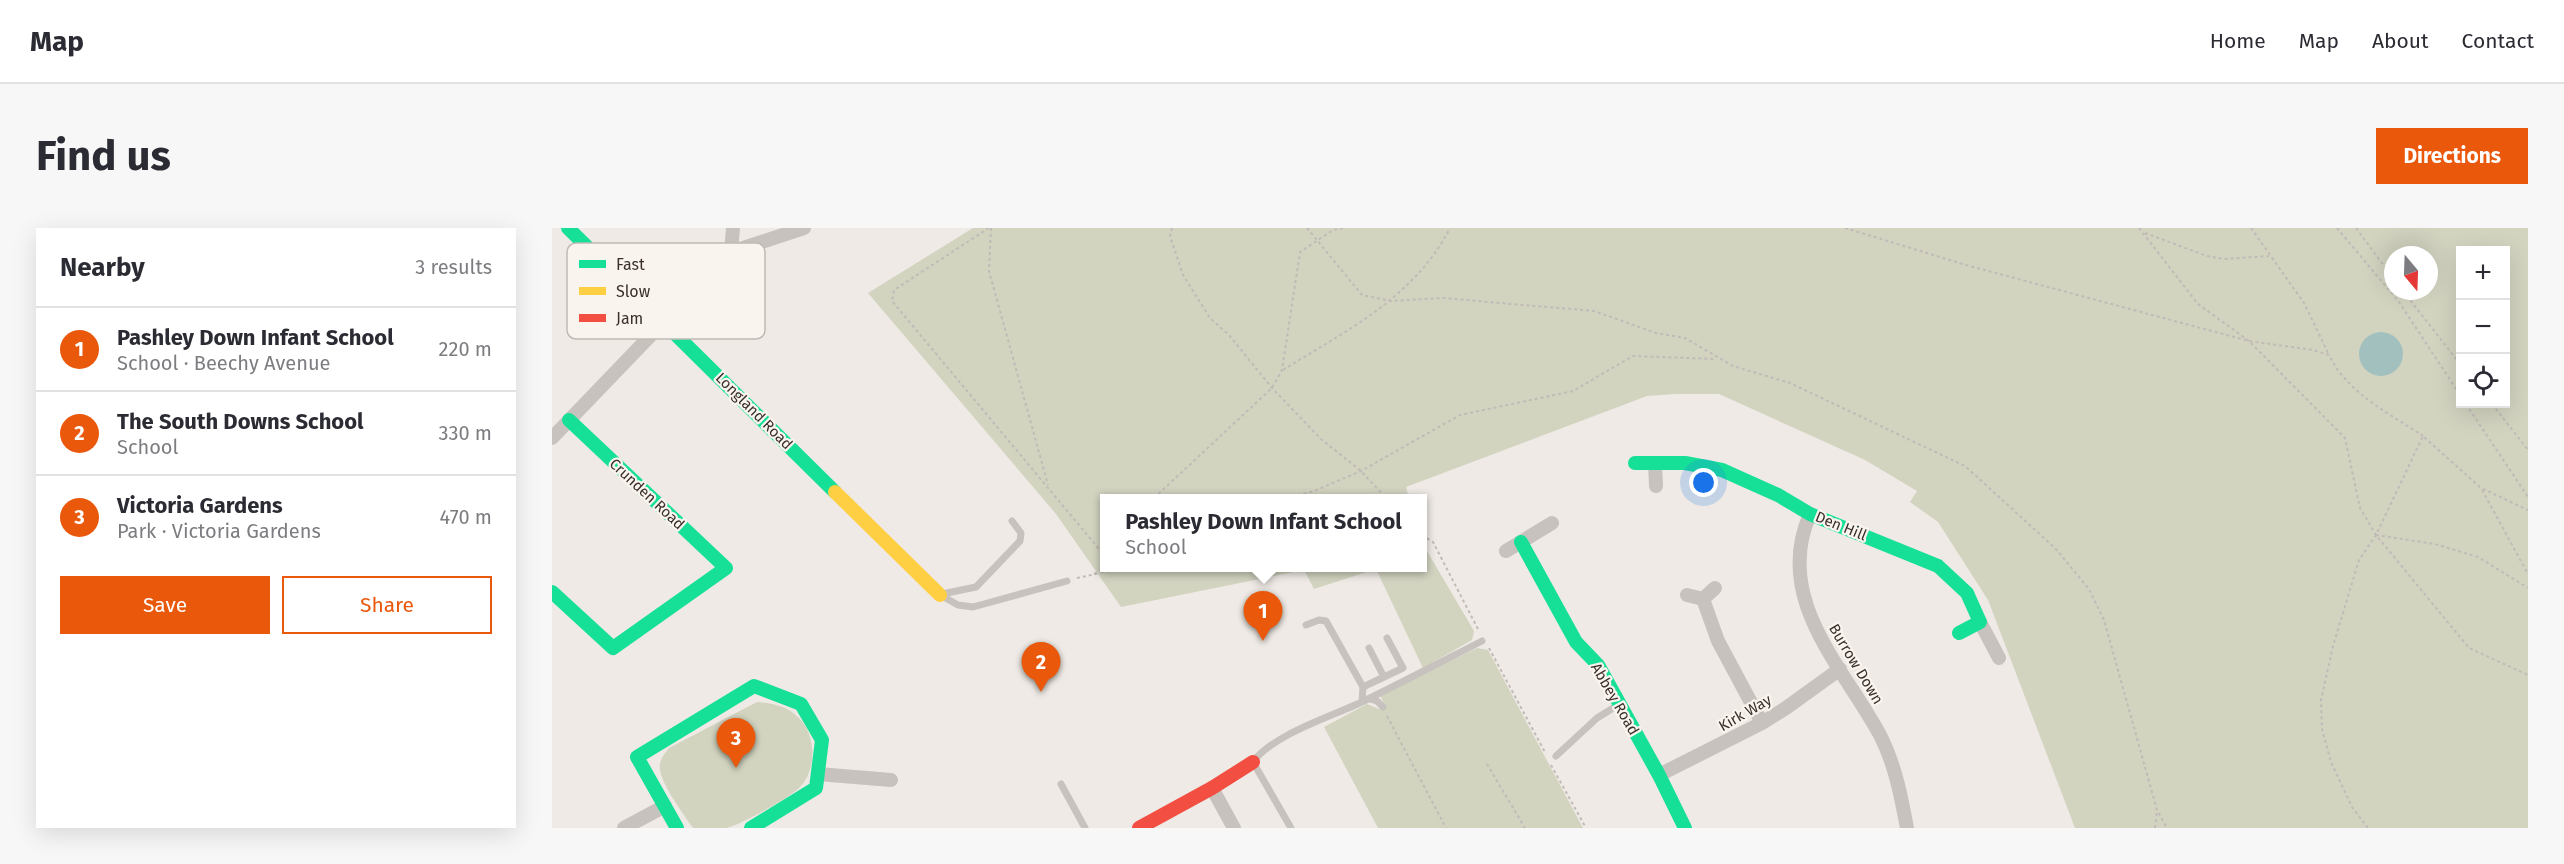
<!DOCTYPE html>
<meta charset="utf-8">
<style>
:root{--surface:#fff;--page:#f7f7f7;--text:#2b2b33;--muted:#7c7c81;--line:#e1e1e2;--accent:#ea580c}
body{margin:0;font-family:"Fira Sans",sans-serif;background:var(--page);color:var(--text)}
.controls{position:absolute;right:18px;top:18px;display:grid;overflow:hidden;border-radius:0px;box-shadow:0 6px 24px #0002}
.controls button{width:54px;height:54px;display:grid;place-items:center;padding:0;border:0;border-bottom:2px solid var(--line);background:var(--surface);color:var(--text);font:30px sans-serif}
.compass{position:absolute;left:1832px;top:18px;width:54px;height:54px;border-radius:50%;background:var(--surface);box-shadow:0 6px 24px #0002;rotate:161deg}
.you{position:absolute;left:1152px;top:255px;width:21px;height:21px;margin:-15px;border:4px solid #fff;border-radius:50%;background:#1a73e8;box-shadow:0 0 0 9px #1a73e833}
.badge{display:grid;place-items:center;width:39px;height:39px;border-radius:50%;background:var(--accent);color:#fff;font-size:20px;font-weight:700}
.pin{position:absolute;translate:-50% -50px;filter:drop-shadow(0 2px 3px #0008)}
.pin::after{content:'';position:absolute;top:32px;width:21px;height:18px;background:inherit;clip-path:polygon(0 0,100% 0,50% 100%)}
.popup{position:absolute;left:548px;top:266px;width:327px;height:78px;box-sizing:border-box;display:grid;place-content:center;border-radius:0px;background:var(--surface);filter:drop-shadow(0 2px 4px #0005);font-size:20px;white-space:nowrap;color:var(--muted)}
.popup b{font-size:22px;color:var(--text)}
.popup::after{content:'';position:absolute;left:50%;top:100%;margin-left:-12px;border:12px solid transparent;border-top-color:var(--surface)}
.list{margin:0;padding:0;list-style:none}
h2{display:flex;justify-content:space-between;align-items:center;height:78px;margin:0;padding:0 24px;font-size:26px}
h2 small{font-size:20px;font-weight:400;color:var(--muted)}
.list li{display:grid;grid-template-columns:39px 1fr auto;gap:18px;align-items:center;box-sizing:border-box;height:84px;padding:0 24px;border-top:2px solid var(--line)}
.list b{display:block;font-size:22px;white-space:nowrap}
.list p{margin:0;font-size:20px;white-space:nowrap;color:var(--muted)}
.list em{font-size:20px;font-style:normal;color:var(--muted)}
.actions{display:flex;gap:12px;padding:18px 24px}
.actions a{flex:1;padding:14px 0;border:2px solid var(--accent);border-radius:0px;text-align:center;font-size:21px;color:var(--accent)}
.actions .main{background:var(--accent);color:#fff}
.icon{flex:none;width:33px;height:33px;fill:none;stroke:currentColor;stroke-width:2;stroke-linecap:round;stroke-linejoin:round}
.map{position:relative;flex:none;width:1976px;height:600px;overflow:hidden;border-radius:0px}
header{display:flex;align-items:center;gap:36px;box-sizing:border-box;height:84px;padding:0 30px;background:var(--surface);border-bottom:2px solid var(--line)}
header strong{font-size:28px}
nav{display:flex;gap:33px;margin-inline-start:auto;font-size:21px}
.intro{display:flex;align-items:center;justify-content:space-between;box-sizing:border-box;height:144px;padding:0 36px}
h1{margin:0;font-size:42px}
.button{padding:15px 27px;border-radius:0px;background:var(--accent);color:#fff;font-size:21px;font-weight:700}
main{display:flex;gap:36px;padding:0 36px}
aside{flex:1;background:var(--surface);border-radius:0px;box-shadow:0 6px 24px #0002}
.map>svg:first-child{display:block}
.green{fill:#d2d4c0;fill-rule:evenodd}
.water{fill:#a2c1be}
.lines{fill:none;stroke-linecap:round;stroke-linejoin:round}
.path{stroke:#c1bab6;stroke-width:2;stroke-dasharray:3 3;stroke-linecap:butt}
.lane{stroke:#c8c2be;stroke-width:7}
.street{stroke:#c8c2be;stroke-width:14}
.fast{stroke:#16e098;stroke-width:14}
.slow{stroke:#ffcf43;stroke-width:14}
.jam{stroke:#f24e42;stroke-width:14}
.labels{text-anchor:middle;stroke-width:4.5;stroke-linejoin:round;paint-order:stroke}
.street-label{font-size:15px;fill:#3a2f2b;stroke:#faf4ee}
.key{fill:#faf4ee;stroke:#c0b9b4;stroke-width:1.5}
.key-label{font-size:16px;fill:#3a2f2b}
</style>
<header>
<strong>Map</strong>
<nav><a>Home</a><a>Map</a><a>About</a><a>Contact</a></nav>
</header>
<div class="intro"><h1>Find us</h1><a class="button">Directions</a></div>
<main>
<aside>
<h2>Nearby<small>3 results</small></h2>
<ul class="list">
<li><span class="badge">1</span><div><b>Pashley Down Infant School</b><p>School · Beechy Avenue</p></div><em>220 m</em></li>
<li><span class="badge">2</span><div><b>The South Downs School</b><p>School</p></div><em>330 m</em></li>
<li><span class="badge">3</span><div><b>Victoria Gardens</b><p>Park · Victoria Gardens</p></div><em>470 m</em></li>
</ul>
<div class="actions"><a class="main">Save</a><a>Share</a></div>
</aside>
<div class="map">
<svg width="1976" height="600" viewBox="0 0 1976 600">
<rect width="100%" height="100%" fill="#efeae5"/>
<!-- green -->
<path class="green" d="M421,0H1976V600H1523L1436,372L1386,294L1358,274L1365,263L1313,232L1167,166H1124L1095,168L854,259L857,270H552V340H870V309L875,323L922,403L920,412L871,440L824,341L762,361L752,342L569,379L504,286L316,65ZM1908,22H1954V176H1908ZM1841,27H1877V63H1841Z
M925,420L936,422L1031,600H826L772,499L815,476L827,481L833,478L828,467Z
M205,474C220,475 236,478 247,490C265,508 265,544 246,561C235,571 188,597 174,600C164,600 152,600 141,600C132,586 105,552 108,536C109,530 113,525 117,520Z"/>
<!-- water -->
<path class="water" d="M1807 126a22 22 0 1 1 44 0a22 22 0 1 1-44 0Z"/>
<g class="lines">
<!-- path -->
<path class="path" d="M437,0L342,62L340,73L552,327
M439,0L437,43L496,257
M620,0L618,8L631,47L658,90L677,107L720,160L769,211L809,243L834,270
M755,0L810,67L839,73L890,70L1042,83L1104,105L1133,110L1181,138L1238,155L1413,238L1503,320L1537,361L1552,392L1605,582L1615,600
M1293,0L1414,37L1697,113L1761,122L1777,127C1795,165 1837,185 1871,208
M1587,0L1646,76L1697,113L1793,210L1808,280L1824,307L1917,420L1976,447
M1699,0L1752,75L1777,127
M1785,0L1847,74L1908,167
M1804,0L1841,50
M1593,5L1655,28L1672,31L1717,28
M1851,63L1908,136
M731,142C795,102 862,70 898,0
M1914,176L1976,269
M1940,176L1976,222
M1930,262L1976,346
M602,270L720,160L730,142L748,24L781,2L791,0
M734,270L762,263L809,243L908,187L1021,163L1081,128L1164,131
M870,307L881,314L927,403
M1824,307L1883,316L1926,329L1976,360
M542,346L552,340
M525,350L572,340
M937,420L994,526
M835,488L894,600
M935,536L973,600
M999,537L1034,600
M1603,600L1605,582
M1816,600L1800,579L1779,534L1770,501L1769,472L1781,418L1807,332L1824,307L1871,208L1929,260L1976,282"/>
<!-- lane -->
<path class="lane" d="M390,366L424,359L468,313L469,305L460,293
M390,368L406,377L421,379L515,353
M754,397L767,392L774,393L811,459
M817,420L832,449
M818,471L825,473L831,479
M810,474L811,459L851,440L835,410
M1004,528L1045,490L1066,477
M509,556L533,600
M739,600L701,534C721,506 782,488 814,472C853,453 891,433 930,413"/>
<!-- street -->
<path class="street" d="M179,24L252,0
M0,210L179,24L181,0
M1103,236L1104,258
M1258,286C1221,371 1290,437 1328,507C1343,536 1349,568 1355,600
M954,323L1000,295
M1163,360L1151,371L1166,413L1210,495
M1135,367L1151,371
M1428,394L1447,430
M266,546L339,552
M1107,547L1210,495L1234,480L1288,441
M660,560L682,600
M72,600L113,578"/>
<!-- fast -->
<path class="fast" d="M16,0L283,264
M1083,235H1133L1170,242L1226,267L1258,286L1386,338L1415,365L1428,394L1407,405
M969,314L1024,414L1046,437L1107,547L1133,600
M0,364L61,420L174,340L17,192
M125,600L85,529L202,458L249,476L270,512L264,560L199,600"/>
<!-- slow -->
<path class="slow" d="M283,264L388,367"/>
<!-- jam -->
<path class="jam" d="M587,600L660,560L701,534"/>
</g>
<g class="labels">
<!-- street labels -->
<g class="street-label">
<text transform="translate(202 183) rotate(45)" y="5">Longland Road</text>
<text transform="translate(95 266) rotate(43)" y="5">Crunden Road</text>
<text transform="translate(1289 298) rotate(22)" y="5">Den Hill</text>
<text transform="translate(1304 436) rotate(59)" y="5">Burrow Down</text>
<text transform="translate(1063 471) rotate(60)" y="5">Abbey Road</text>
<text transform="translate(1193 485) rotate(-30)" y="5">Kirk Way</text>
</g>
</g>
<!-- legend -->
<rect x="15" y="15" width="198" height="96" rx="9" class="key"/>
<rect x="27" y="32" width="27" height="8" fill="#16e098"/>
<rect x="27" y="59" width="27" height="8" fill="#ffcf43"/>
<rect x="27" y="86" width="27" height="8" fill="#f24e42"/>
<g class="key-label">
<text x="64" y="42">Fast</text>
<text x="64" y="69">Slow</text>
<text x="64" y="96">Jam</text>
</g>
</svg>
<div class="controls">
<button>+</button>
<button>−</button>
<button><svg class="icon" aria-label="locate" viewBox="0 0 24 24"><circle cx="12" cy="12" r="6"/><path d="M12 2v4M12 18v4M2 12h4M18 12h4"/></svg></button>
</div>
<svg class="compass" viewBox="-18 -18 36 36"><path d="M0-13l5 13h-10z" fill="#e53935"/><path d="M0 13l5-13h-10z" fill="#7c7c81"/></svg>
<div class="you"></div>
<div class="pin badge" style="left:711px;top:413px">1</div>
<div class="popup"><b>Pashley Down Infant School</b>School</div>
<div class="pin badge" style="left:489px;top:464px">2</div>
<div class="pin badge" style="left:184px;top:540px">3</div>
</div>
</main>
